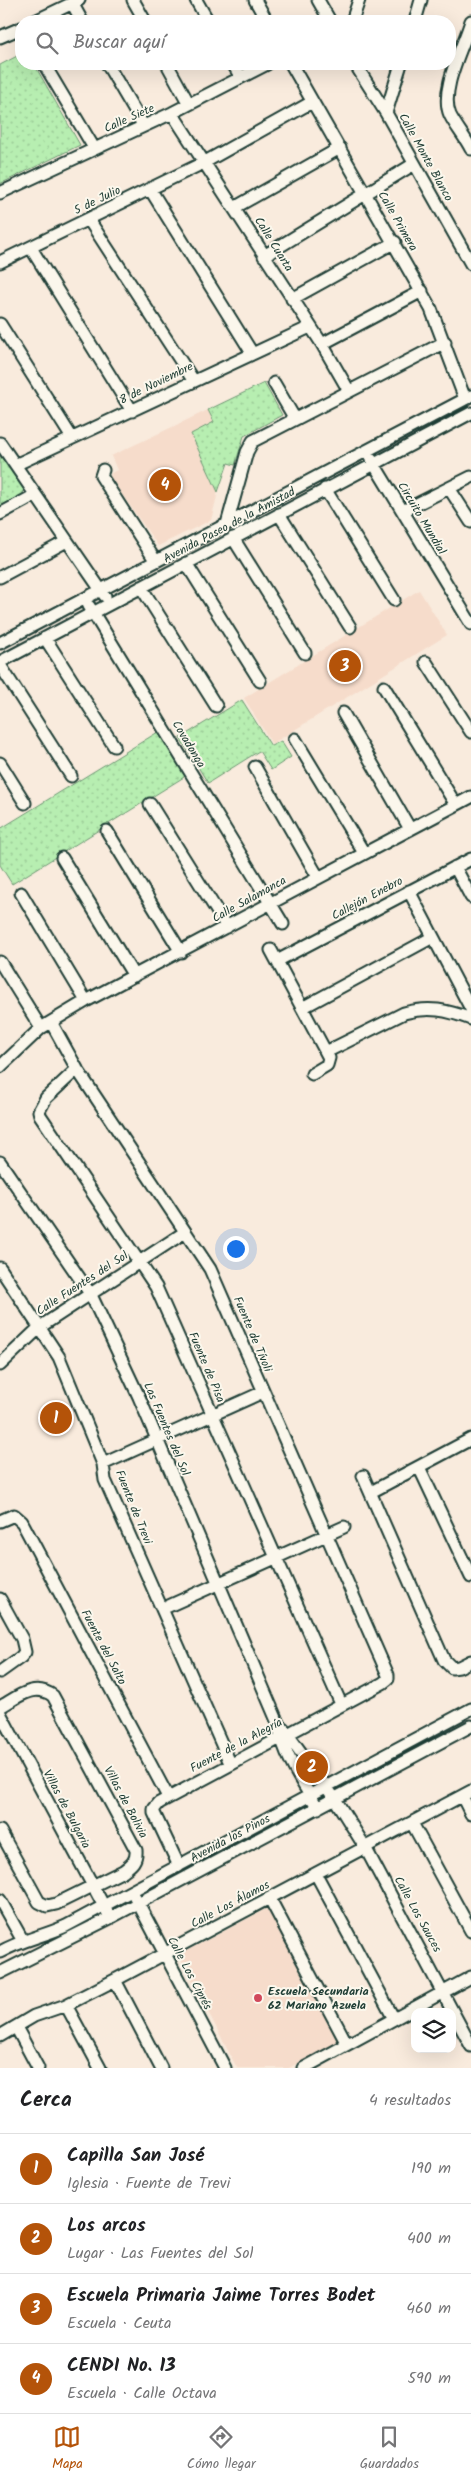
<!DOCTYPE html>
<html lang="es">
<meta charset="utf-8">
<style>
:root{--surface:#fff;--page:#f6f6f6;--text:#202124;--muted:#757577;--line:#e0e0e0;--accent:#b45309}
body{margin:0;font-family:Kalam,sans-serif;background:var(--page);color:var(--text)}
.controls{position:absolute;right:15px;bottom:15px;display:grid;overflow:hidden;border-radius:10px;box-shadow:0 5px 20px #0002}
.controls button{width:45px;height:45px;display:grid;place-items:center;padding:0;border:0;border-bottom:1px solid var(--line);background:var(--surface);color:var(--text);font:25px sans-serif}
.you{position:absolute;left:235px;top:1248px;width:18px;height:18px;margin:-12px;border:4px solid #fff;border-radius:50%;background:#1a73e8;box-shadow:0 0 0 8px #1a73e833}
.badge{display:grid;place-items:center;width:32px;height:32px;border-radius:50%;background:var(--accent);color:#fff;font-size:16px;font-weight:700}
.pin{position:absolute;translate:-50% -50%;border:2px solid #fff;box-shadow:0 1px 5px #0006}
.list{margin:0;padding:0;list-style:none}
h2{display:flex;justify-content:space-between;align-items:center;height:65px;margin:0;padding:0 20px;font-size:21px}
h2 small{font-size:16px;font-weight:400;color:var(--muted)}
.list li{display:grid;grid-template-columns:32px 1fr auto;gap:15px;align-items:center;box-sizing:border-box;height:70px;padding:0 20px;border-top:1px solid var(--line)}
.list b{display:block;font-size:19px;white-space:nowrap}
.list p{margin:0;font-size:16px;white-space:nowrap;color:var(--muted)}
.list em{font-size:16px;font-style:normal;color:var(--muted)}
.icon{flex:none;width:28px;height:28px;fill:none;stroke:currentColor;stroke-width:2;stroke-linecap:round;stroke-linejoin:round}
.map{position:relative;flex:none;width:471px;height:2068px;overflow:hidden}
.search{position:absolute;background:var(--surface);box-shadow:0 5px 20px #0002;left:15px;right:15px;top:15px;height:55px;display:flex;align-items:center;gap:12px;box-sizing:border-box;padding:0 18px;border-radius:20px;color:var(--muted);font-size:19px}
.sheet{height:345px;background:var(--surface)}
nav{display:flex;justify-content:space-around;align-items:center;box-sizing:border-box;height:70px;border-top:1px solid var(--line);background:var(--surface);font-size:14px;color:var(--muted)}
nav a{display:grid;justify-items:center;gap:2px}
nav .on{color:var(--accent)}
.map>svg:first-child{display:block}
.built{fill:#f6dccb}
.park{fill:url(#park-dots);stroke:#6b9672}
.lines{fill:none;stroke-linecap:round;stroke-linejoin:round}
.minor-casing{stroke:#1f3d34;stroke-width:15}
.minor{stroke:#fbf7ec;stroke-width:11}
.poi-dot{fill:#d1495b;stroke:#fbf7ec;stroke-width:2}
.labels{text-anchor:middle;stroke-width:4;stroke-linejoin:round;paint-order:stroke}
.street-label{font-size:12px;fill:#1f3d34;stroke:#fbf7ec}
.poi-label{font-size:12px;font-weight:bold;fill:#1f3d34;stroke:#fbf7ec;text-anchor:start}
</style>
<div class="map">
<svg width="471" height="2068" viewBox="0 0 471 2068">
<defs>
<pattern id="park-dots" width="8" height="8" patternUnits="userSpaceOnUse" patternTransform="scale(1.25)"><rect width="8" height="8" fill="#b7eeb1"/><path d="M2 2h.1M6 6h.1" fill="none" stroke="#9dcd99" stroke-width="1.8" stroke-linecap="round"/></pattern>
</defs>
<rect width="100%" height="100%" fill="#f9ebdd"/>
<filter id="ink" filterUnits="userSpaceOnUse"><feTurbulence type="fractalNoise" baseFrequency=".02" numOctaves="2"/><feDisplacementMap in="SourceGraphic" scale="10" xChannelSelector="R" yChannelSelector="G"/><feConvolveMatrix kernelMatrix="1 2 1 2 8 2 1 2 1" color-interpolation-filters="sRGB"/></filter>
<g filter="url(#ink)">
<!-- built -->
<path class="built" d="M208,410L214,422L191,434L218,492L211,520L158,546L110,477L111,473L117,470L111,456Z
M419,590L447,635L272,744L244,698Z
M266,1909L269,1910L338,2038V2042L289,2068H237L179,1955Z"/>
<!-- park -->
<path class="park" d="M21,54V64H34L80,145L0,184V65Z
M264,383L282,415L244,436L235,465L228,463L218,492L191,434L214,422L208,410Z
M0,451L24,489L23,495L0,508Z
M242,700L271,746L281,741L291,757L271,770L259,751L208,783L180,738Z
M158,732L185,774L184,777L12,884L0,865V829Z"/>
<g class="lines">
<defs>
<path id="minor" d="M133,0L145,21
M196,0L208,21
M255,0L267,21
M318,0L330,21
M72,3L82,21
M35,21L79,0
M352,21L359,0
M415,21L421,0
M471,21C464,46 439,90 450,115C456,127 465,137 471,149
M0,37L21,28
M44,64L94,148
M107,64L143,125
M167,64L189,104
M233,64L240,76
M291,64L431,309L465,399
M355,64L386,113L471,264
M172,113L322,344L349,391
M386,113L401,64
M150,189L252,353
M0,193L172,113L267,64
M234,208L340,148
M89,220L193,380
M31,248L132,411
M264,256L414,164
M0,262L205,162L312,102
M292,299L395,242
M0,324L72,438
M322,344L422,291
M274,383L295,419
M0,443L105,596
M371,459L471,624
M15,465L310,327
M103,470L101,476L155,560
M449,488L471,522
M325,489L394,600
M403,511L471,477
M0,514L35,495
M279,514L350,627
M227,524L247,452L253,441L445,342
M233,538L305,653
M186,563L260,681
M0,577L67,541
M141,587L216,706
M89,606L283,924
M45,638L114,746
M0,643L471,396
M0,662L471,413
M426,662L471,732
M0,665L71,776
M384,687L456,805
M343,713L410,829
M295,739L364,853
M0,763L25,803
M255,767L318,877
M150,804L227,927
M107,831L181,952
M62,858L134,976
M455,867L471,897
M409,891L471,1009
M21,893L86,1001
M271,950L329,1058L327,1065L312,1074
M277,961L471,859
M0,962L41,1028
M302,1008L433,937
M51,1022L77,1069L210,1269L388,1675V1679L383,1683L159,1803L154,1809V1813L179,1866
M326,1052L404,1013C429,1006 447,1010 471,1019
M0,1067L41,1028L86,1001L471,797
M77,1069L46,1098L39,1111L40,1115L156,1287L341,1704
M0,1162L91,1295L139,1397L278,1723C283,1754 301,1781 318,1808
M0,1268L59,1357L103,1464L105,1480L230,1763
M0,1365L40,1327L185,1232
M103,1464L263,1392
M419,1467L471,1577
M363,1476L444,1660L452,1668L459,1667L471,1661
M371,1492L471,1439
M0,1521L14,1515L22,1522L168,1797
M0,1599L22,1639L25,1652L21,1657L0,1672
M162,1609L344,1527
M0,1707C18,1697 34,1682 53,1696L136,1850C137,1861 131,1865 123,1871L56,1904L47,1906L39,1902L0,1831
M0,1713L107,1912
M283,1728L335,1799L365,1847L471,2046
M462,1796L471,1814
M412,1823L471,1931
M316,1874L394,2019
M135,1897L225,2068
M270,1899L347,2044
M0,1900L23,1941
M0,1952C21,1940 44,1936 66,1926L471,1709
M0,1973L110,1918L471,1726
M115,1980L161,2068
M66,2005L100,2068
M16,2027L38,2068
M0,2036L34,2016L66,2005L115,1980L471,1791
M304,2068L471,1977"/>
</defs>
<!-- minor casing -->
<use href="#minor" class="minor-casing"/>
<!-- minor -->
<use href="#minor" class="minor"/>
</g>
</g>
<!-- markers -->
<circle class="poi-dot" cx="258" cy="1998" r="5"/>
<g class="labels">
<!-- street labels -->
<g class="street-label">
<text transform="translate(129 118) rotate(-24)" y="4">Calle Siete</text>
<text transform="translate(426 157) rotate(61)" y="4">Calle Monte Blanco</text>
<text transform="translate(97 200) rotate(-26)" y="4">5 de Julio</text>
<text transform="translate(398 221) rotate(60)" y="4">Calle Primera</text>
<text transform="translate(274 244) rotate(58)" y="4">Calle Cuarta</text>
<text transform="translate(156 383) rotate(-26)" y="4">8 de Noviembre</text>
<text transform="translate(422 518) rotate(59)" y="4">Circuito Mundial</text>
<text transform="translate(229 525) rotate(-28)" y="4">Avenida Paseo de la Amistad</text>
<text transform="translate(189 744) rotate(59)" y="4">Covadonga</text>
<text transform="translate(367 898) rotate(-28)" y="4">Callejón Enebro</text>
<text transform="translate(249 899) rotate(-29)" y="4">Calle Salamanca</text>
<text transform="translate(82 1283) rotate(-33)" y="4">Calle Fuentes del Sol</text>
<text transform="translate(253 1334) rotate(67)" y="4">Fuente de Tívoli</text>
<text transform="translate(207 1367) rotate(67)" y="4">Fuente de Pisa</text>
<text transform="translate(167 1429) rotate(67)" y="4">Las Fuentes del Sol</text>
<text transform="translate(134 1507) rotate(68)" y="4">Fuente de Trevi</text>
<text transform="translate(104 1647) rotate(62)" y="4">Fuente del Salto</text>
<text transform="translate(236 1745) rotate(-28)" y="4">Fuente de la Alegría</text>
<text transform="translate(126 1802) rotate(62)" y="4">Villas de Bolivia</text>
<text transform="translate(67 1809) rotate(62)" y="4">Villas de Bulgaria</text>
<text transform="translate(230 1838) rotate(-28)" y="4">Avenida los Pinos</text>
<text transform="translate(230 1904) rotate(-28)" y="4">Calle Los Álamos</text>
<text transform="translate(418 1914) rotate(61)" y="4">Calle Los Sauces</text>
<text transform="translate(190 1973) rotate(62)" y="4">Calle Los Ciprés</text>
</g>
<!-- poi labels -->
<g class="poi-label">
<text x="268" y="1995">Escuela Secundaria<tspan x="268" dy="14">62 Mariano Azuela</tspan></text>
</g>
</g>
</svg>
<div class="controls">
<button><svg class="icon" aria-label="layers" viewBox="0 0 24 24"><path d="M12 4l9 5-9 5-9-5zM3 14l9 5 9-5"/></svg></button>
</div>
<div class="you"></div>
<div class="pin badge" style="left:56px;top:1418px">1</div>
<div class="pin badge" style="left:312px;top:1767px">2</div>
<div class="pin badge" style="left:345px;top:666px">3</div>
<div class="pin badge" style="left:165px;top:485px">4</div>
<div class="search"><svg class="icon" aria-label="search" viewBox="0 0 24 24"><circle cx="10" cy="10" r="6"/><path d="M15 15l6 6"/></svg>Buscar aquí</div>
</div>
<section class="sheet">
<h2>Cerca<small>4 resultados</small></h2>
<ul class="list">
<li><span class="badge">1</span><div><b>Capilla San José</b><p>Iglesia · Fuente de Trevi</p></div><em>190 m</em></li>
<li><span class="badge">2</span><div><b>Los arcos</b><p>Lugar · Las Fuentes del Sol</p></div><em>400 m</em></li>
<li><span class="badge">3</span><div><b>Escuela Primaria Jaime Torres Bodet</b><p>Escuela · Ceuta</p></div><em>460 m</em></li>
<li><span class="badge">4</span><div><b>CENDI No. 13</b><p>Escuela · Calle Octava</p></div><em>590 m</em></li>
</ul>
</section>
<nav>
<a class="on"><svg class="icon" aria-label="map" viewBox="0 0 24 24"><path d="M3 6l6-2 6 2 6-2v14l-6 2-6-2-6 2zM9 4v14M15 6v14"/></svg>Mapa</a>
<a><svg class="icon" aria-label="directions" viewBox="0 0 24 24"><path d="M12 3l9 9-9 9-9-9zM9 14v-3h6M13 9l2 2-2 2"/></svg>Cómo llegar</a>
<a><svg class="icon" aria-label="saved" viewBox="0 0 24 24"><path d="M7 4h10v16l-5-4-5 4z"/></svg>Guardados</a>
</nav>
